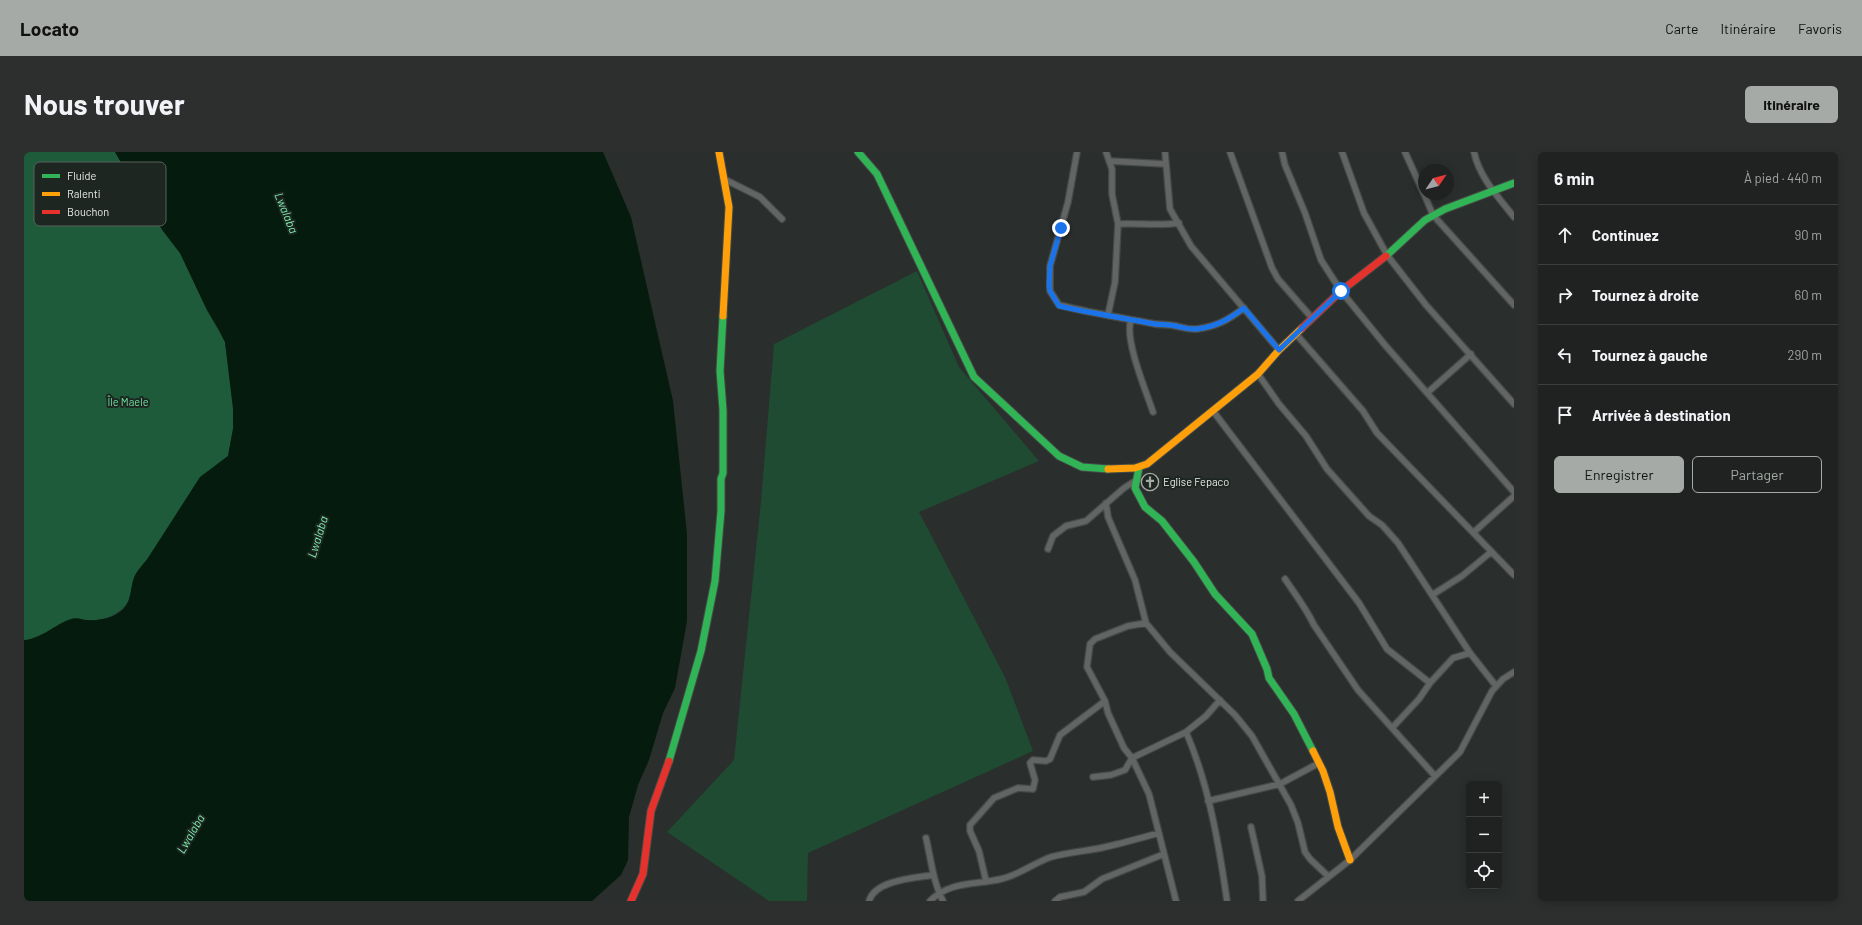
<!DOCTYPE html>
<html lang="fr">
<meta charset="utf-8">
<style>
:root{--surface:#202221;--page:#2d2f2e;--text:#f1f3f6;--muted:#a2a4a5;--line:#3d3f3f;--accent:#a5aaa6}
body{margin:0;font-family:Barlow,sans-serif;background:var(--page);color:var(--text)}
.controls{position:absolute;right:12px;bottom:12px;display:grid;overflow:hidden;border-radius:6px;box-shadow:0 2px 10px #0003}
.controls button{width:36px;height:36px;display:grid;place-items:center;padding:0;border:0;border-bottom:1px solid var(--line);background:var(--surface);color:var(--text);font:20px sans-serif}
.compass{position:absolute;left:1394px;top:12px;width:36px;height:36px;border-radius:50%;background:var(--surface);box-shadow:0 2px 10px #0003;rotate:55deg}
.stop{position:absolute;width:12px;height:12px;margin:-9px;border:3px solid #1a73e8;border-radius:50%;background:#fff}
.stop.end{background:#1a73e8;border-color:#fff;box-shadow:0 1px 4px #0008}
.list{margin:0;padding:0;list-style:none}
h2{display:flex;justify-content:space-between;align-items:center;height:52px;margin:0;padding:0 16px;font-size:17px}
h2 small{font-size:13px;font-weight:400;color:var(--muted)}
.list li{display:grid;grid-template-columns:26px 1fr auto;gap:12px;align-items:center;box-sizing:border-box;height:60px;padding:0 16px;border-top:1px solid var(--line)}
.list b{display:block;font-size:15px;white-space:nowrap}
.list em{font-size:13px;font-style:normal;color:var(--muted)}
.actions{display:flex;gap:8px;padding:12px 16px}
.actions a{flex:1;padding:9px 0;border:1px solid var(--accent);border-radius:6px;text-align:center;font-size:14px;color:var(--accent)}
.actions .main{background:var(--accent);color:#111}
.icon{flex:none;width:22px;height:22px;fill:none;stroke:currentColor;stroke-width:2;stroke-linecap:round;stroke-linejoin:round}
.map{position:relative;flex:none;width:1490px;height:749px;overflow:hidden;border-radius:6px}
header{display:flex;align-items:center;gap:24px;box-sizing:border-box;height:56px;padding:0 20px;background:var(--accent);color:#111}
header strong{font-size:19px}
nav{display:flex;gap:22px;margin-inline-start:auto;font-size:14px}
.intro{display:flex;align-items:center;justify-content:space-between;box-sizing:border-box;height:96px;padding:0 24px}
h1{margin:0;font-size:28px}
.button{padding:10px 18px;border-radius:6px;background:var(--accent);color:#111;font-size:14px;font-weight:700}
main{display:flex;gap:24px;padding:0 24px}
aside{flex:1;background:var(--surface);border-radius:6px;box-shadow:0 2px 10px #0003}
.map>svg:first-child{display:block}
.green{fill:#1f4b32}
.forest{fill:#1d5b3b}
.water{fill:#041b0d}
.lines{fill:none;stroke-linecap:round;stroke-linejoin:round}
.street-casing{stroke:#454a47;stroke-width:8}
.fast-casing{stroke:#454a47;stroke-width:9}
.slow-casing{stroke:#454a47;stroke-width:9}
.jam-casing{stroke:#454a47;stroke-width:9}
.street{stroke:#626563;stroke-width:5.5}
.fast{stroke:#30b455;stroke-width:7}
.slow{stroke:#ff9f0a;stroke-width:7}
.jam{stroke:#e5322d;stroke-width:7}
.route{stroke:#1a73e8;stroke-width:5}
.labels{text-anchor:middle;stroke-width:4;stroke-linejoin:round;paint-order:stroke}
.park-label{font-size:11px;fill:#6ee5a1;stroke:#1e2621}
.poi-label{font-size:11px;fill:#e7ece8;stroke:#1e2621;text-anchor:start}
.water-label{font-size:12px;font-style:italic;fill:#7af1ac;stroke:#1e2621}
.key{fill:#1e2621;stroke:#5a615d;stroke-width:1}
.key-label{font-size:11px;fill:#e7ece8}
</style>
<header>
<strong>Locato</strong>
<nav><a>Carte</a><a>Itinéraire</a><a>Favoris</a></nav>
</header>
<div class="intro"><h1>Nous trouver</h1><a class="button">Itinéraire</a></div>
<main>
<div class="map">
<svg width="1490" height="749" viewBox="0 0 1490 749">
<rect width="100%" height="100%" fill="#2a2e2c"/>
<!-- green -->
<path class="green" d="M893,119L935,215L1015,309L895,360L981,525L1009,599L784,701L783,749H745L643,680L710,608L737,349L750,192Z"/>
<!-- forest -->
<path class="forest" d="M0,0H91L118,47L139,79L156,101L183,158L201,190L209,256V277L204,304L176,326L124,406C119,413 111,421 109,429C107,436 108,445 104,450C94,466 71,472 54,466L5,488H0Z"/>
<!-- water -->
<path class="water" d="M91,0H579L607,65L649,249L663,382V469L651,536L639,561L625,608L614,633L605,665L604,708L597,723L568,749H0V488C18,487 31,472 47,467C53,465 57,468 62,468C70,469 82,467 89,464C107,456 105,444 109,429C111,420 119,413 124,406L176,325L204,304L209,277V256L201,190L195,178L183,158L156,101L139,79L118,47Z"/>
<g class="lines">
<defs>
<path id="street" d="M1053,0L1044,50L1026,114V139L1035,153C1067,161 1099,166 1131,172C1136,173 1141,172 1146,173C1156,174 1163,178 1173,177C1194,174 1204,168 1220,156
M1082,0L1088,17V42L1094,72L1091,130L1084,163
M1141,0L1146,57L1167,94L1255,198
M1206,0L1248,116L1254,127L1288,166
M1258,0L1261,13L1281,61L1297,108L1317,139L1361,193L1490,340
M1318,0L1340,61L1363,103L1402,153L1490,252
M1381,0L1400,42
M1450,0C1455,25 1475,46 1490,65
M1085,9L1142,12
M700,27L736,45L758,67
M1400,42L1409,63L1490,153
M1094,72C1115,71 1135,74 1155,71
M1107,168C1100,187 1122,239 1129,260
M1272,182L1339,259L1353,281L1490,423
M1234,222L1255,252L1282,284L1303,317L1345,364L1358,373L1374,391L1446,501L1472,534
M1403,241L1447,202
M1189,259L1335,451L1363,497L1406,531
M1082,351L1084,365L1111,428L1122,471L1146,500L1211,563L1228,584L1267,653L1274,671L1281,700L1286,707L1304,724
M1450,380L1490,344
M1024,397L1029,384L1042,374L1062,369L1100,336L1111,329
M1261,427C1271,442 1282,456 1290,473L1334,538L1411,624
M1408,443L1438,424L1467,400
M1122,471L1104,474L1071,487L1066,492L1063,515L1081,549L1084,561L1100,596L1108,606L1125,642L1152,749
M1368,576L1395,547L1406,531L1429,506L1446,501
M1162,580C1185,633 1195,693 1203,749
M1069,625L1087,623L1101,618L1108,606L1162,580L1182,564L1196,548
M1184,649L1256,632L1295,611
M1227,675L1238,724L1239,749
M902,686C907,707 909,730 919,749
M962,729L955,699L946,679V673L970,646L994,636L1009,637L1011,628L1006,611L1009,608L1022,609L1026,607L1036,583L1081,549
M845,749C851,728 891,726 909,723
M906,749C925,729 952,733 977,727C995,723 1010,711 1027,705C1045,700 1064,699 1081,695C1099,691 1117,686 1135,681
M1031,749L1036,745L1060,740L1078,727L1140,702
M1274,749L1326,708L1436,600L1468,539L1479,527L1490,520"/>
<path id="fast" d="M834,0L853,22L950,225L1035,304L1058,315L1084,317
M1362,104L1401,68L1421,57L1490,31
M1115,316L1111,336L1121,355L1138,369L1170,410L1191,442L1228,482L1243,517L1245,526L1270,562L1289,599
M645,609L677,499L691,429L697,359V327L699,321V258L696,219L699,164"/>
<path id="slow" d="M695,0L705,55L699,164
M1084,317L1111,316L1123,312L1234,222L1255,198L1278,176
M1289,599L1299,619L1306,640L1314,675L1326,708"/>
<path id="jam" d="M1278,176L1317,139L1362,104
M607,749L619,722L627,659L645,609"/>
</defs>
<!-- street casing -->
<use href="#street" class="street-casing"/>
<!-- fast casing -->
<use href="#fast" class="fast-casing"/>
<!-- slow casing -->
<use href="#slow" class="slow-casing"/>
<!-- jam casing -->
<use href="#jam" class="jam-casing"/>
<!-- street -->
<use href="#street" class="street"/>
<!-- fast -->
<use href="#fast" class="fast"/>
<!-- slow -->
<use href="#slow" class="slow"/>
<!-- jam -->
<use href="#jam" class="jam"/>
</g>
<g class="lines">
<!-- route -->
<path class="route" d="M1037,76L1026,114L1025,134L1026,139L1035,154C1067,161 1099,166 1131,172C1136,173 1141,172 1146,173C1156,174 1163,178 1173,177C1193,174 1204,168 1220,156L1255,198L1317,139"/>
</g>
<!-- icons -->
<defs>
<symbol id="church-ring" viewBox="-11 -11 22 22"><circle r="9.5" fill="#1e2621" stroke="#a5aaa6" stroke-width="1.5"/><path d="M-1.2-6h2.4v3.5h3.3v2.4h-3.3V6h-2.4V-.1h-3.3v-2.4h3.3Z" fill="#a5aaa6"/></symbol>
</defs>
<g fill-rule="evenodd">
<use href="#church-ring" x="1116" y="320" width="20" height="20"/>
</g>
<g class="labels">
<!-- park labels -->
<g class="park-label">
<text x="104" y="254">Île Maele</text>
</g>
<!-- poi labels -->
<g class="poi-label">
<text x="1139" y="334">Eglise Fepaco</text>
</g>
<!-- water labels -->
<g class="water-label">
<text transform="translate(262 61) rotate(68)" y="4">Lwalaba</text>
<text transform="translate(294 385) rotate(-73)" y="4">Lwalaba</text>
<text transform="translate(167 682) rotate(-60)" y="4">Lwalaba</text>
</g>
</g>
<!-- legend -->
<rect x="10" y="10" width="132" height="64" rx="6" class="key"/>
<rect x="18" y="22" width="18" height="4" fill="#30b455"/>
<rect x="18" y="40" width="18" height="4" fill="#ff9f0a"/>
<rect x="18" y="58" width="18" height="4" fill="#e5322d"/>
<g class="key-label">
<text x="43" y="28">Fluide</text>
<text x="43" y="46">Ralenti</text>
<text x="43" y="64">Bouchon</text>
</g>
</svg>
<div class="controls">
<button>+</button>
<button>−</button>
<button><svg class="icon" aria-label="locate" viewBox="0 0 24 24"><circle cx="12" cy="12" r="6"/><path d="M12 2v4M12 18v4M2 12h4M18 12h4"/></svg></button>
</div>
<svg class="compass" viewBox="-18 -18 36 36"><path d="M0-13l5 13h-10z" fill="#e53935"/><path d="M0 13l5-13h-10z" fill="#a2a4a5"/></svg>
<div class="stop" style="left:1317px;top:139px"></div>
<div class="stop end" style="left:1037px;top:76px"></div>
</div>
<aside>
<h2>6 min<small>À pied · 440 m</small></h2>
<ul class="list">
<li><svg class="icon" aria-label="ahead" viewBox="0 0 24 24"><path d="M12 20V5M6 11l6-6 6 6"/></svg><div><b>Continuez</b></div><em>90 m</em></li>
<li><svg class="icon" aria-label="right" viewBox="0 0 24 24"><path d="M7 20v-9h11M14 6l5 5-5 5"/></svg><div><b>Tournez à droite</b></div><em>60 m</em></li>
<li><svg class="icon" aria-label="left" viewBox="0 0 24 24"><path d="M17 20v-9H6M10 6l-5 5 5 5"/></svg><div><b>Tournez à gauche</b></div><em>290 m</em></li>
<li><svg class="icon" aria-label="arrive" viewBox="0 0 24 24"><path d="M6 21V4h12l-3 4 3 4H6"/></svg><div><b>Arrivée à destination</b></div></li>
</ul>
<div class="actions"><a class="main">Enregistrer</a><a>Partager</a></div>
</aside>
</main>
